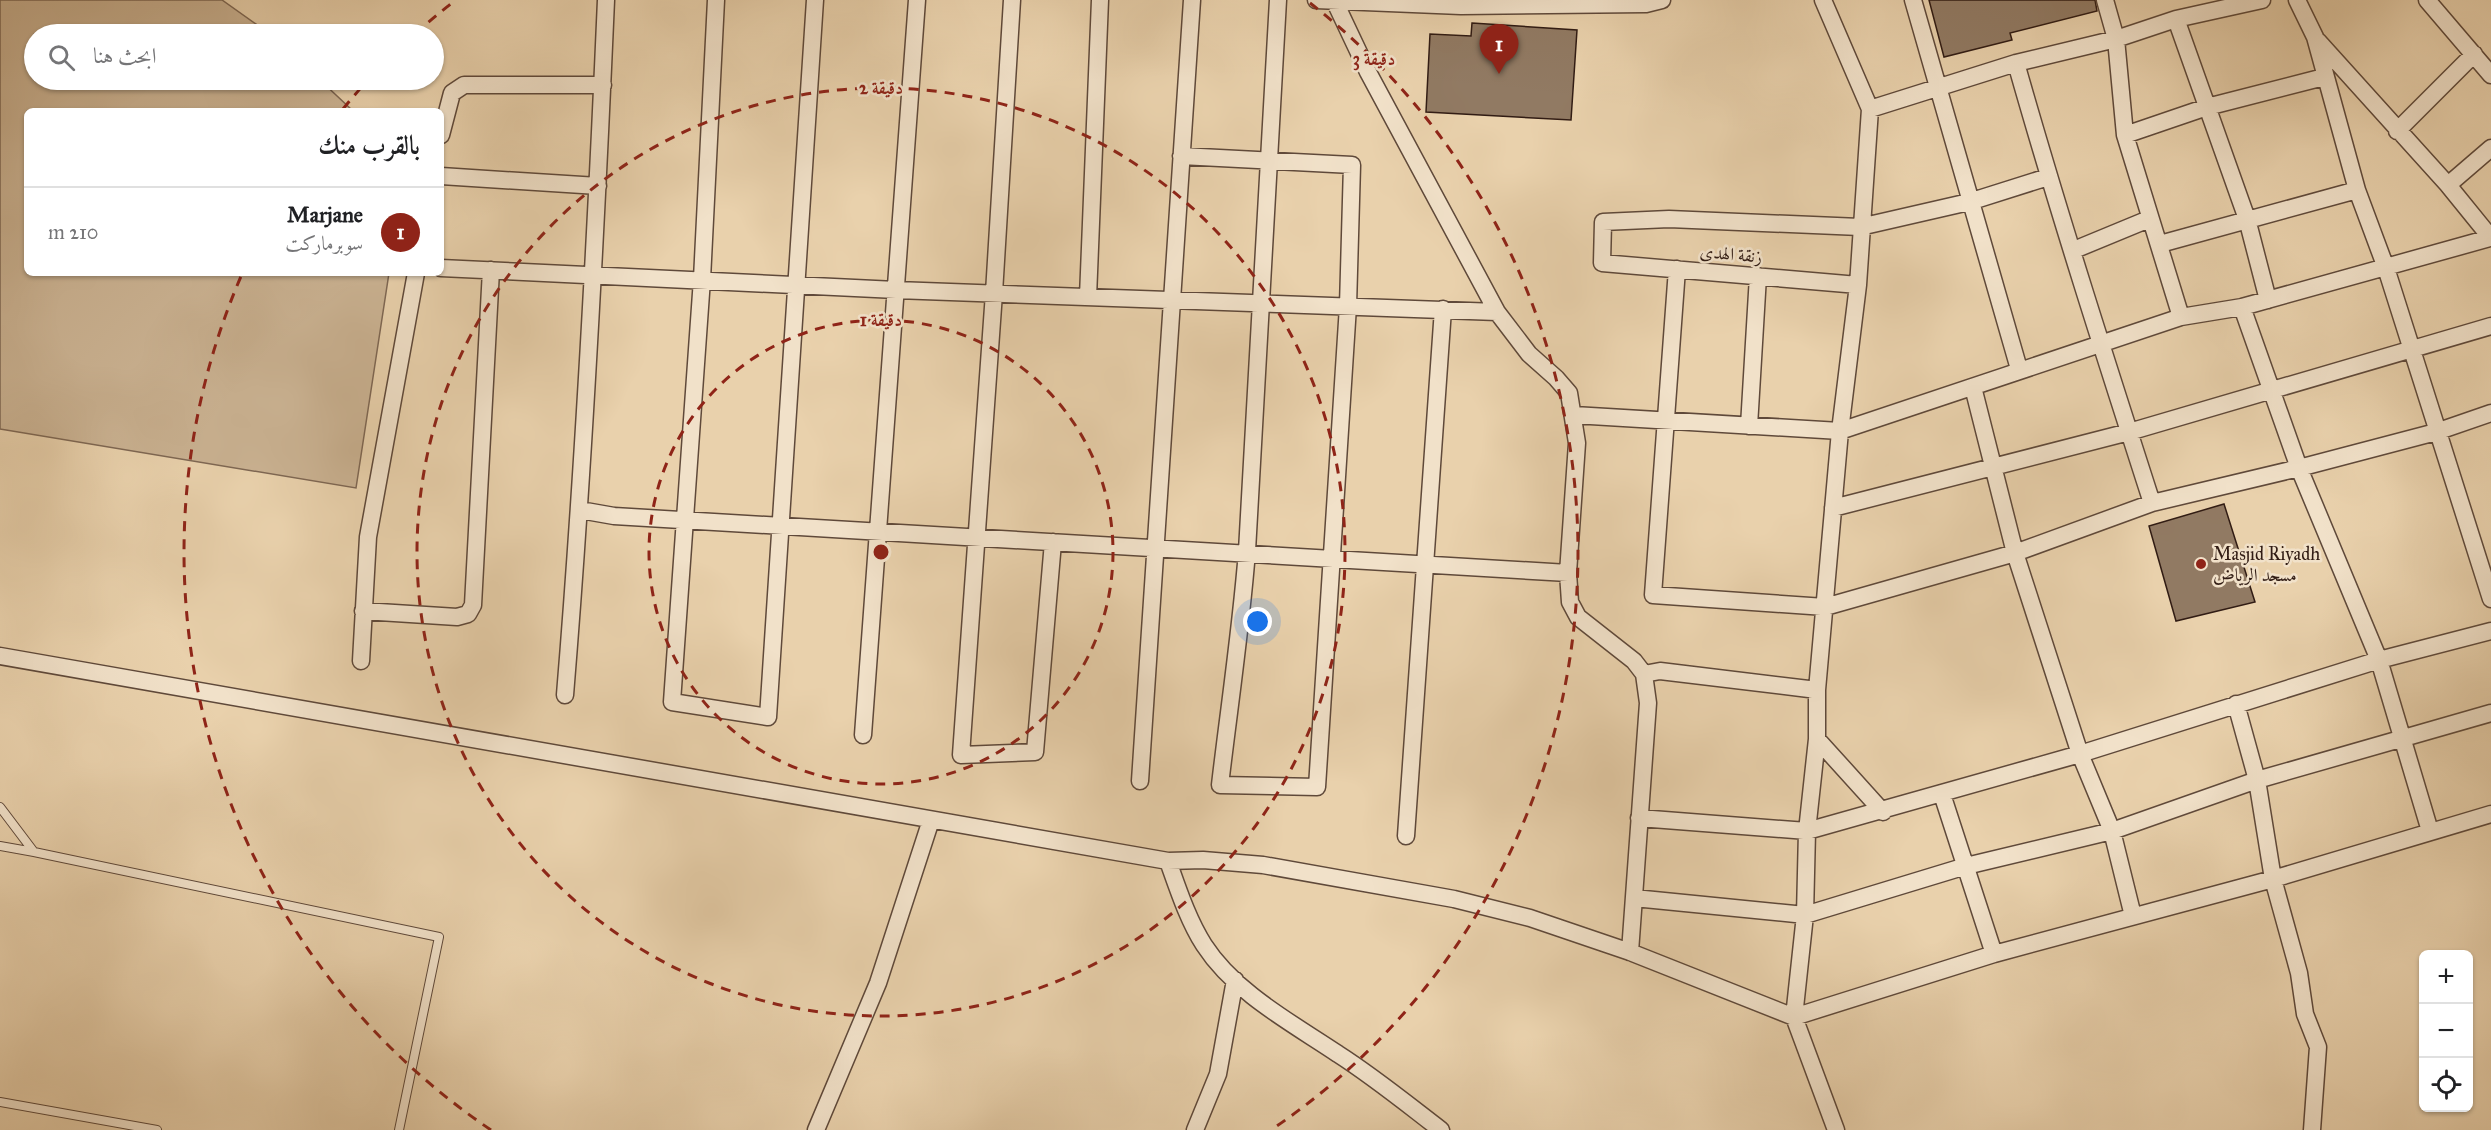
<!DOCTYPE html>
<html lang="ar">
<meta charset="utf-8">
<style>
:root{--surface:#fff;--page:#f2f2f2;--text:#202124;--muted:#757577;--line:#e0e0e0;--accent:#8f2418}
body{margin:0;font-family:"IM FELL Great Primer",Amiri,serif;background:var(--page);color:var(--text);direction:rtl}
.controls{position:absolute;right:18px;bottom:18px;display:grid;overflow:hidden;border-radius:9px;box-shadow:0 2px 4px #0004}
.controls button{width:54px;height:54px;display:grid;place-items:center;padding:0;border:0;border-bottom:2px solid var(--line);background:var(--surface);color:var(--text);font:30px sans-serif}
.you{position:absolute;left:1258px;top:622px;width:21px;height:21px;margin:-15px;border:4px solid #fff;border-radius:50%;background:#1a73e8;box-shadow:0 0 0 9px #1a73e833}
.badge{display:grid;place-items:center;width:39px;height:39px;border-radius:50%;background:var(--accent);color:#fff;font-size:20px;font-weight:700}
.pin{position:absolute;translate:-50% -50px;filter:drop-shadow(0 2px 3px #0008)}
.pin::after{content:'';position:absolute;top:32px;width:21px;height:18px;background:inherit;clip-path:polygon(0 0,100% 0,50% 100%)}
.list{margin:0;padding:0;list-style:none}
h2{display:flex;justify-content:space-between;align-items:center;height:78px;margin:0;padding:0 24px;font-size:26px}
h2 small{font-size:20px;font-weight:400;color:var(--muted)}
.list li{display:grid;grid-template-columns:39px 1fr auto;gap:18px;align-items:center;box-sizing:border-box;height:90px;padding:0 24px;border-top:2px solid var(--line)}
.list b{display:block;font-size:22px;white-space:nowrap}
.list p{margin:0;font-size:20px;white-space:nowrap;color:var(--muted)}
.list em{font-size:20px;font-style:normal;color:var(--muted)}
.icon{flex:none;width:33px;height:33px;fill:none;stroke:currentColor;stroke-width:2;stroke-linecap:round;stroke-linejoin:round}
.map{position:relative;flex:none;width:2491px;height:1130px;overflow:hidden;direction:ltr}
.search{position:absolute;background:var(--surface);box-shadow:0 2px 4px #0004;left:24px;top:24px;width:420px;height:66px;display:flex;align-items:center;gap:15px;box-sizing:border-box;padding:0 21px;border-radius:33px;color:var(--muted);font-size:22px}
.panel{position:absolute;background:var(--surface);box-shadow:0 2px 4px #0004;left:24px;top:108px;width:420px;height:168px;border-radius:9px;direction:rtl}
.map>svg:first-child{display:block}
.green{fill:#cab292;stroke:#7e6753;stroke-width:1.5}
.building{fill:#917a63;stroke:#311c14;stroke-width:1.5}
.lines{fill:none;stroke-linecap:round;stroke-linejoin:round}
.service-casing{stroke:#5f493a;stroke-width:10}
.minor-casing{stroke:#5f493a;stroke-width:19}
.service{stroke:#f1e1c9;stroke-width:8}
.minor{stroke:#f1e1c9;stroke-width:16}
.ring{fill:none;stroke:#8f2418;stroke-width:3;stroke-dasharray:10 8}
.poi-dot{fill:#8f2418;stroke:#f1e1c9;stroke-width:2}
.labels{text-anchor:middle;stroke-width:5;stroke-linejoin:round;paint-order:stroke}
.street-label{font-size:18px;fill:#311c14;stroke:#f1e1c9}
.poi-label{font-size:18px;fill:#311c14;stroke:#f1e1c9;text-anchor:start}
.centre{fill:#8f2418;stroke:#f1e1c9;stroke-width:3}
.ring-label{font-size:18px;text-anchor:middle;font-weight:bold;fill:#8f2418;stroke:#f1e1c9;stroke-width:5;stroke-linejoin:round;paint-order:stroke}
</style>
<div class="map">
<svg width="2491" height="1130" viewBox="0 0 2491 1130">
<rect width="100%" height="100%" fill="#e9d1ac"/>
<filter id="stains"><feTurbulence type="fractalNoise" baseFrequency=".00333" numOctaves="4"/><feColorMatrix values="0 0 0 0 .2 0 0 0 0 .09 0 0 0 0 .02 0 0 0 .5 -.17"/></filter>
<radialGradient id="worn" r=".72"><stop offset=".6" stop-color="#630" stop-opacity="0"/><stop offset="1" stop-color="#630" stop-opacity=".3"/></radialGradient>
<!-- green -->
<path class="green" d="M0,0H222L270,34H34V80H320L353,111H27V273H389L356,488L0,429Z"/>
<!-- building -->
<path class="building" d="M1929,0H2095L2097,11L2010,33L2012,40L1944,57Z
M1472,23L1577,30L1571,120L1426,112L1430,34L1471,36Z
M2224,504L2255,602L2176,621L2149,526Z"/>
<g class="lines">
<defs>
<path id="service" d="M0,807L34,852L439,937L399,1130
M0,846L34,852
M0,1102L157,1130"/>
<path id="minor" d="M716,0L702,279L672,702L768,717L815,0
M1012,0L994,293L961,755L1035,752L1053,542
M1316,0L1461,6L1646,4L1662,0
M1334,0L1368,72L1497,312L1529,354L1556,378L1569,393L1577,443L1568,573L1570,602L1578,617L1634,661L1644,674L1648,703L1630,952
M1823,0L1870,109L1858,285L1840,431L1817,690V739L1807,831L1805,915L1794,1017L1836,1130
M1913,0L2019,369
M2105,0L2116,39L2125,135L2181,317
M2297,0L2315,37L2357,190L2386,268L2491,599
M2427,0L2491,75
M2176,19L2247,219L2268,300
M2318,41L2448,185L2491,238
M2016,63C2058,211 2105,357 2152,503
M1870,109L2016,63L2116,39L2176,19L2262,0
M2397,131L2474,54
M441,135L452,93L464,85H603
M2125,135L2207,107L2324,77
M1181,156L1352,165L1348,306L1317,787L1220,785C1229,708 1241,629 1247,551C1259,368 1267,184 1278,0
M441,176L598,186
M2448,185L2491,148
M2160,244L2357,190
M2074,250L2149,219
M441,268L896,290L1497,312
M1677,269L1653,595L1825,607L2015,553L2152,503L2299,468L2436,432L2491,413
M1858,285L1602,263L1603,222L1669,219L1860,227L1969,202L2048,177
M1088,297L1100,0
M2242,307L2299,468L2379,660L2430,831
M1973,387L2015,553L2080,754L2112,831L2133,916
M1574,415L1840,431L2181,317L2242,307L2490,238
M1749,426L1758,276
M1833,508L2129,432L2491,326
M580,510L614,516L1568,573
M363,611L457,617L468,614L473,605L491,270
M0,656L1168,861L1203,860L1263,865L1454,899L1530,918L1630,952L1794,1017L1994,954L2273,879L2491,814
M361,661L368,537L416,273
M1644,674L1660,671L1817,690
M565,695C584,464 596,232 606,0
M2236,704L2257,780L2273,879L2299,973L2305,1014L2318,1047L2312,1130
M863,735L917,0
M1817,739L1883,812
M1140,781L1192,0
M1942,794L1994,954
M1639,818L1807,831L2080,754L2379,660L2491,631
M1406,836L1443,309
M1168,861C1178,889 1188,920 1204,945C1235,993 1292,1023 1338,1054C1374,1077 1407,1104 1441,1130
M1634,898L1805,915L1966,866L2112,831L2257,780L2491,713
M816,1130L878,983L931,820
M1195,1130L1218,1074L1235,980"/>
</defs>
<!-- service casing -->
<use href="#service" class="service-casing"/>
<!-- minor casing -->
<use href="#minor" class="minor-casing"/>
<!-- service -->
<use href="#service" class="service"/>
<!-- minor -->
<use href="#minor" class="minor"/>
</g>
<!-- distance rings -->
<g class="ring">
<circle cx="881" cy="552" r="232"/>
<circle cx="881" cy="552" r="464"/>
<path d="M491 1130A697 697 0 0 1 242 274M343 109A697 697 0 0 1 367 81M415 34A697 697 0 0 1 452 3M1310 3A697 697 0 0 1 1271 1130"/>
</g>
<!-- markers -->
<circle class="poi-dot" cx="2201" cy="564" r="6"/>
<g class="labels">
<!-- street labels -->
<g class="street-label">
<text transform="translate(1731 254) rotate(5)" y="6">زنقة الهدى</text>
</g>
<!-- poi labels -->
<g class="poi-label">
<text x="2213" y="560">Masjid Riyadh<tspan x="2213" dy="21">مسجد الرياض</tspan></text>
</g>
</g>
<circle cx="881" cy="552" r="9" class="centre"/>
<g class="ring-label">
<text x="1374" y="65">3 دقيقة</text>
<text x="881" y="94">2 دقيقة</text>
<text x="881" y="326">1 دقيقة</text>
</g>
<rect width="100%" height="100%" filter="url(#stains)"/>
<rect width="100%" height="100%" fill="url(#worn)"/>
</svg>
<div class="controls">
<button>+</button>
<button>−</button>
<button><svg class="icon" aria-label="locate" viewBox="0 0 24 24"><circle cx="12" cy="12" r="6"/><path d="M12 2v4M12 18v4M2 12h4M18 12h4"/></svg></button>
</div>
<div class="you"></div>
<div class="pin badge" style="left:1499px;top:74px">1</div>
<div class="search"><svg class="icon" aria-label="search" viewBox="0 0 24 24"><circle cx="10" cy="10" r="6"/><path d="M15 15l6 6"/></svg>ابحث هنا</div>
<section class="panel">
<h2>بالقرب منك<small></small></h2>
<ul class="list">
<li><span class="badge">1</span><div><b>Marjane</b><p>سوبرماركت</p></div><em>210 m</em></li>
</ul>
</section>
</div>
